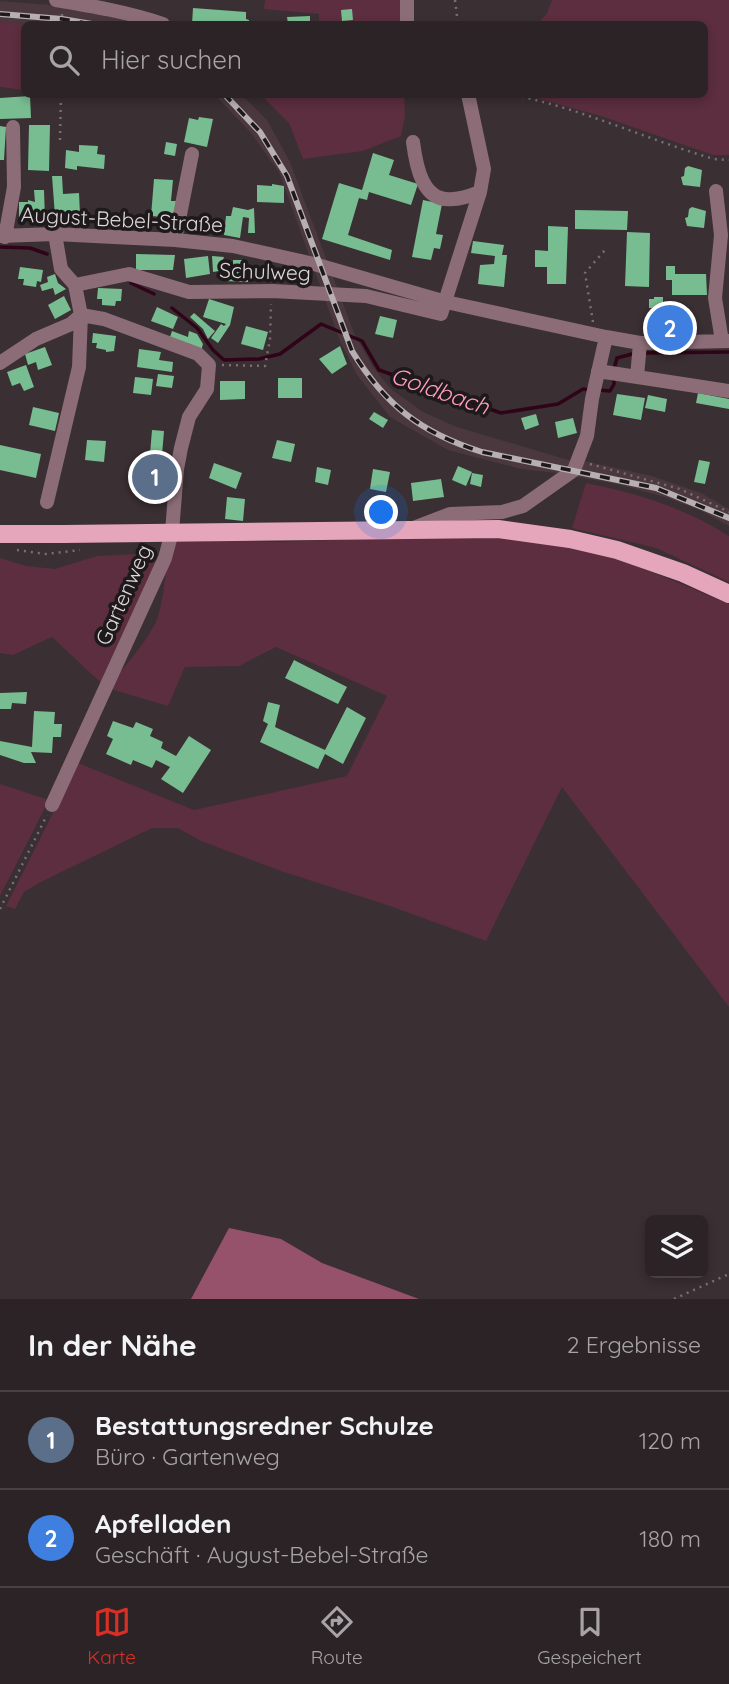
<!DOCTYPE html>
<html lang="de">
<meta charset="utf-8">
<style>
:root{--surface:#2c2326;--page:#342b2e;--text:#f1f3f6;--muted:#a6a4a7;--line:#484043;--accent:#d93025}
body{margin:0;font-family:Quicksand,sans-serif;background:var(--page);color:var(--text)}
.controls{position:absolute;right:21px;bottom:21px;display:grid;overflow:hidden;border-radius:10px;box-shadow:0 4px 10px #0003}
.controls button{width:63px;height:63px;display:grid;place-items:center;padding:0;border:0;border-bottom:2px solid var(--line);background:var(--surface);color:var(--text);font:35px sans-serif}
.you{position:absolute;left:382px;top:513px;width:24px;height:24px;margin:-18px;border:5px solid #fff;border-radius:50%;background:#1a73e8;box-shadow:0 0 0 10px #1a73e833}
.badge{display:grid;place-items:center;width:46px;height:46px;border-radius:50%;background:var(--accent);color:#fff;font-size:23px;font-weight:700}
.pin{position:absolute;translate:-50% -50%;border:4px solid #fff;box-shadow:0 2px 7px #0006}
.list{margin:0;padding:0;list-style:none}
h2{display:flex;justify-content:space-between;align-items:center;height:91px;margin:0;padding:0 28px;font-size:30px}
h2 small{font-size:23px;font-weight:400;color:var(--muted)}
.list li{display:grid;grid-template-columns:46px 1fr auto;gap:21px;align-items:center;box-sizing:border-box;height:98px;padding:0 28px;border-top:2px solid var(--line)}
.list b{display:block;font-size:26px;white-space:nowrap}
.list p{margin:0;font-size:23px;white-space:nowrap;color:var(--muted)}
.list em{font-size:23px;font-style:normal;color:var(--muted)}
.icon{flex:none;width:38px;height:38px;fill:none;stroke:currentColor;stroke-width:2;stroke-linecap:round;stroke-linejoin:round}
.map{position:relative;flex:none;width:729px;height:1299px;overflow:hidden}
.search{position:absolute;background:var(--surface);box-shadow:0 4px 10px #0003;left:21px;right:21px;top:21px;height:77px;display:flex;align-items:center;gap:18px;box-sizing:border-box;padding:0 24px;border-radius:10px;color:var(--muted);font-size:26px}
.sheet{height:287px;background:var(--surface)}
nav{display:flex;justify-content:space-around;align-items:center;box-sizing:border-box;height:98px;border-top:2px solid var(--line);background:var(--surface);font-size:19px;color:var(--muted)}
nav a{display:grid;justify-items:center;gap:4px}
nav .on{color:var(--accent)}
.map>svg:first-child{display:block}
.built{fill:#4a383e}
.green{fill:#5c2e3f}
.forest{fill:#96526b}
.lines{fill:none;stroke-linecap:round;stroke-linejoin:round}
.stream{stroke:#300418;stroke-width:3.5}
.building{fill:#78bd91}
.path{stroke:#797073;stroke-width:2.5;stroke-dasharray:2 5;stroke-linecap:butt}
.minor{stroke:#8c6d77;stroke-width:14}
.major{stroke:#e5a5bb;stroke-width:18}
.rail-casing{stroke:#b7afb1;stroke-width:6}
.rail{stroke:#1e191a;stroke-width:3.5;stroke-dasharray:10;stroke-linecap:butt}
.major-bridge{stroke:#e5a5bb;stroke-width:18}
.labels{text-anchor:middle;stroke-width:7;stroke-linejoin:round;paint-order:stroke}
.street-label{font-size:21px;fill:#ded7d9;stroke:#1e191a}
.water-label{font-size:23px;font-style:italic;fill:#ff9cc0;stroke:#1e191a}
</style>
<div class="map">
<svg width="729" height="1299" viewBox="0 0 729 1299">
<rect width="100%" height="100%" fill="#3a2f33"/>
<!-- built -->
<path class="built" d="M0,1L65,6L149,24H34L0,22Z
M215,95H242L267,120L290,162L354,333L373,367L391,389L423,412L457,427L572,461L564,474L521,469L448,450L390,417L357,375L340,341L279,172L251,133Z
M580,460L652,476L701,493L729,509V526L700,510L665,497L617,484L572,476Z"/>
<!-- green -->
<path class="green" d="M265,0H402L403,24H319V14L264,9Z
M552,0H729V155H713L601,116L526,95L704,94V24H538L547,13Z
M0,22L34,24H24V90L0,87Z
M267,94L404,95L405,116L401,136L363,151L303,159L289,123L263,97Z
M586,483C637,493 685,508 729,536V582L656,548L572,528Z
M430,536C478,537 525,538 571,547C626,558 678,583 729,604V1007L562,787L486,941L390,906L281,871L201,841L178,828H152L39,883L24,892L15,909L6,906L78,763L194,810L347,776L387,696L276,647L239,666L185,667L168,706L107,688C120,672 153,635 158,616C166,590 164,565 174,539L278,542Z
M157,553L154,569L101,683L52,637L13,655L0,653V558L26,566L55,569L97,556Z
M0,784L49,800L0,896Z"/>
<!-- forest -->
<path class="forest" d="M229,1228L281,1239L322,1263L419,1299H191Z"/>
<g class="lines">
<!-- stream -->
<path class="stream" d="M0,247L30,248L47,254
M131,283L154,294
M172,308L197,328L213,350L224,360L259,359L280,354L321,324L362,341L379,370L501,413L558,404L583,389L591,390
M644,353L729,352
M614,369L617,358L636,353
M599,390L610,391L614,384V376"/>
</g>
<!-- building -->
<path class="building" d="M193,8L246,12V19L249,20V24H192Z
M352,9L353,20L342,21L341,10Z
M310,16V24H288L287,17Z
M30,96L31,118L0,119V98Z
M199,117L213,119L207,147L184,142L189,118L198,120Z
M29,125H50L49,171L28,170Z
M0,126L6,127L4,160H0Z
M166,142L177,144L175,156L164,154Z
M79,145L98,146L97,154L105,155L104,169L77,166V170L65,168L66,150L79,152Z
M373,153L394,160L389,175L418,184L411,205L369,192L367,200L359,198L348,235L392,250L390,260L322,239L339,183L362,190Z
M688,166L702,170L700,187L683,185L681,177L684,176L685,168Z
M52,176H62L63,194L79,193L80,214L55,216Z
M154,179L173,180L171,201H176L175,218L151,216Z
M272,184L284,186V203L257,202V185L272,186Z
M34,190H44L45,219H19V202H28V200L35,202Z
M423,200L442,204L436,234L443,235L440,249L434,248L431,260L412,257Z
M233,207L248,210L254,208L255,233H248L249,218L243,217L240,238L224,235L226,216H231Z
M692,207L706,211L704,228L687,226L685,218L688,217L689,209Z
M575,210L628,211L627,230L575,229Z
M548,226L568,227L566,284H547V267H535V250L548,251Z
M627,232L650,233L649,287L625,286Z
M473,241L504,245L502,255H507L504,287L478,284L480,265L494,264L495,256L471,253Z
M136,254L175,255L173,270H136Z
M208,256L210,274L186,278L184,259Z
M212,256L224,257L219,271L213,272Z
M233,260H242V264H248V282L225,281V263L233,264Z
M666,266H675V274H706L707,295H672V280H666Z
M20,267L43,270L41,282L37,281L36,287L23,285L24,279H18Z
M55,274L58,283L66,289L55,295L53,288L42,291L40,285L48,282L47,277Z
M98,288L122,289L121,301H116L115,306L102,305V299H97Z
M64,296L71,310L55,319L48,305Z
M654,297H663V308H649V299H654Z
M209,299L234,307L230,325L218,343L211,338L221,324L224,326L226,324L203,317Z
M157,307L178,317L173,329L151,321Z
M194,313L215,331L208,339L203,329L190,317Z
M380,316L397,320L393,338L375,334Z
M664,316L682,317L681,332L656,333V321H664Z
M246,326L268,332L263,350L241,344Z
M172,331L188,337L189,331L197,334L203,344L201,351L169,340Z
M93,333L116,336L114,351L106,352V350L96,348L97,343H92Z
M340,346L347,364L332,374L319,359Z
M45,347L52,365L38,370L36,362L28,365L25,354Z
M139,349L161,352L159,360L173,362L172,372L137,367Z
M26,365L34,387L24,391L20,383L12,386L7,372Z
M158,374L174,376L172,388L156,386Z
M135,377L153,379L151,395L133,393Z
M278,378H302V398H278Z
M220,381H245V399L220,400Z
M698,393L729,399V409L696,403Z
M617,394L645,398L641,420L613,415Z
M648,395L667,399L665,412L645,408Z
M33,407L59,413L55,431L29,425Z
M374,412L388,420L383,428L369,419Z
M536,414L539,425L525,430L521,418Z
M573,418L577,433L558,438L555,422Z
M152,430L164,431L162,455L150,454Z
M87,440L106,441L104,462L85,460Z
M277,440L295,444L291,462L272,458Z
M0,445L41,454L36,478L0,470Z
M699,460L710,462L705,484L694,482Z
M148,462L167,465L164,492L145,490L146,479H141L143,469L147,470Z
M214,463L242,473L236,489L209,478Z
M458,466L472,472L466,486L452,480Z
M317,467L331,470L328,485L315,482Z
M373,469L390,472L386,492L370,489Z
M472,473L483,475L481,487L470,484Z
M441,479L444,497L413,501L411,483Z
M227,497L245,499L243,521L225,519Z
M294,660L347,687L338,704L285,678Z
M27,692L26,704L12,703L11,709H0V693Z
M268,702L280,705L275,727L325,750L347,707L366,718L343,764L325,754L318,769L260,742L268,724L263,721Z
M34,711L55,712L54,724H62L61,737H53L52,753L31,752L36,763H24L0,755V741L32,747Z
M113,721L133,728L136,722L153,729L150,736L163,742L161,748L176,756L189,736L211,750L183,793L161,779L170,767L156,760L152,768L133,760L131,765L106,754L113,739L107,736Z"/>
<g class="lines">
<!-- path -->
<path class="path" d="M455,0L458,24
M62,14V24
M508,94C579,107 645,139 714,159L729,160
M60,140L61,94
M593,322L585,273L605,250
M222,365L265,366L270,339L271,304
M590,464L680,489L729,512
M17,550L46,554L80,550
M0,909L47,815
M674,1299L729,1274"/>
<!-- minor -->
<path class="minor" d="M56,0C92,6 128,12 163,24
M407,24V0
M413,142C416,165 422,203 453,199C462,199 472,195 480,192
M716,191L721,235L715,298L722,341
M0,236L55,234L114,237L175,240L233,246L314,264L446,302L606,337L640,343L729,341
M5,237L14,187L13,127
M175,240L192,154
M75,285L129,274L189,292L272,291L366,296L441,314L480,192L484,169L468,94
M0,363L36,339L71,324L81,315
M598,371L729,391
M637,377L640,343
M47,502L79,367L81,315L75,285L61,269L55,234
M416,527L450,514L502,512L523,506L574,470L587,436L592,399L606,337
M52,805L165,558L172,532L177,469L181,448L189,417L207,389L209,365L198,354L104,319L81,315"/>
<!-- major -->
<path class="major" d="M0,534H29
M63,534L498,529L570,539L617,550L683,573L729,594"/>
<defs>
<path id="rail" d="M0,14L62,19L92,24
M224,94L260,132L287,176L352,351C385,405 421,433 482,452L656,488L729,518"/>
</defs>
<!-- rail casing -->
<use href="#rail" class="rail-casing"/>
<!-- rail -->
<use href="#rail" class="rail"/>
<!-- major-bridge -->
<path class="major-bridge" d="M29,534H63"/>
</g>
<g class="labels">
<!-- street labels -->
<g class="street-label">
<text transform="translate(122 220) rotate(3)" y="7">August-Bebel-Straße</text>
<text transform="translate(265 272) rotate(2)" y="7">Schulweg</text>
<text transform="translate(124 595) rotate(-66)" y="7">Gartenweg</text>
</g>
<!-- water labels -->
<g class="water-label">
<text transform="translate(440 391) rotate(19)" y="8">Goldbach</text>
</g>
</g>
</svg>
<div class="controls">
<button><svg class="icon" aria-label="layers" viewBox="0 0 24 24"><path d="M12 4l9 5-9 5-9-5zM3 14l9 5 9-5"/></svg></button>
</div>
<div class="you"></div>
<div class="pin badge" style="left:155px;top:477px;background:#5c6f8a">1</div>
<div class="pin badge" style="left:670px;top:328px;background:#3f7fe0">2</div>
<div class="search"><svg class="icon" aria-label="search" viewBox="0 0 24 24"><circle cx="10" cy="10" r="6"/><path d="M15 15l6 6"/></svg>Hier suchen</div>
</div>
<section class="sheet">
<h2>In der Nähe<small>2 Ergebnisse</small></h2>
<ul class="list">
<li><span class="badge" style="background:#5c6f8a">1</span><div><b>Bestattungsredner Schulze</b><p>Büro · Gartenweg</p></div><em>120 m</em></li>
<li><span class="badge" style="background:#3f7fe0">2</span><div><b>Apfelladen</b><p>Geschäft · August-Bebel-Straße</p></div><em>180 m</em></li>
</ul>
</section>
<nav>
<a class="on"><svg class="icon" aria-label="map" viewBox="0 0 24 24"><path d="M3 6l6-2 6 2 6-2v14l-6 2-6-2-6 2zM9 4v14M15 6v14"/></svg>Karte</a>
<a><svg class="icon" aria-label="directions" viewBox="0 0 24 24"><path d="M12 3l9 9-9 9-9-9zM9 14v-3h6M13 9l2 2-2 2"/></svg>Route</a>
<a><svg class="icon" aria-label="saved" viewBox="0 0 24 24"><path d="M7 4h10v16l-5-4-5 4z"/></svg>Gespeichert</a>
</nav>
